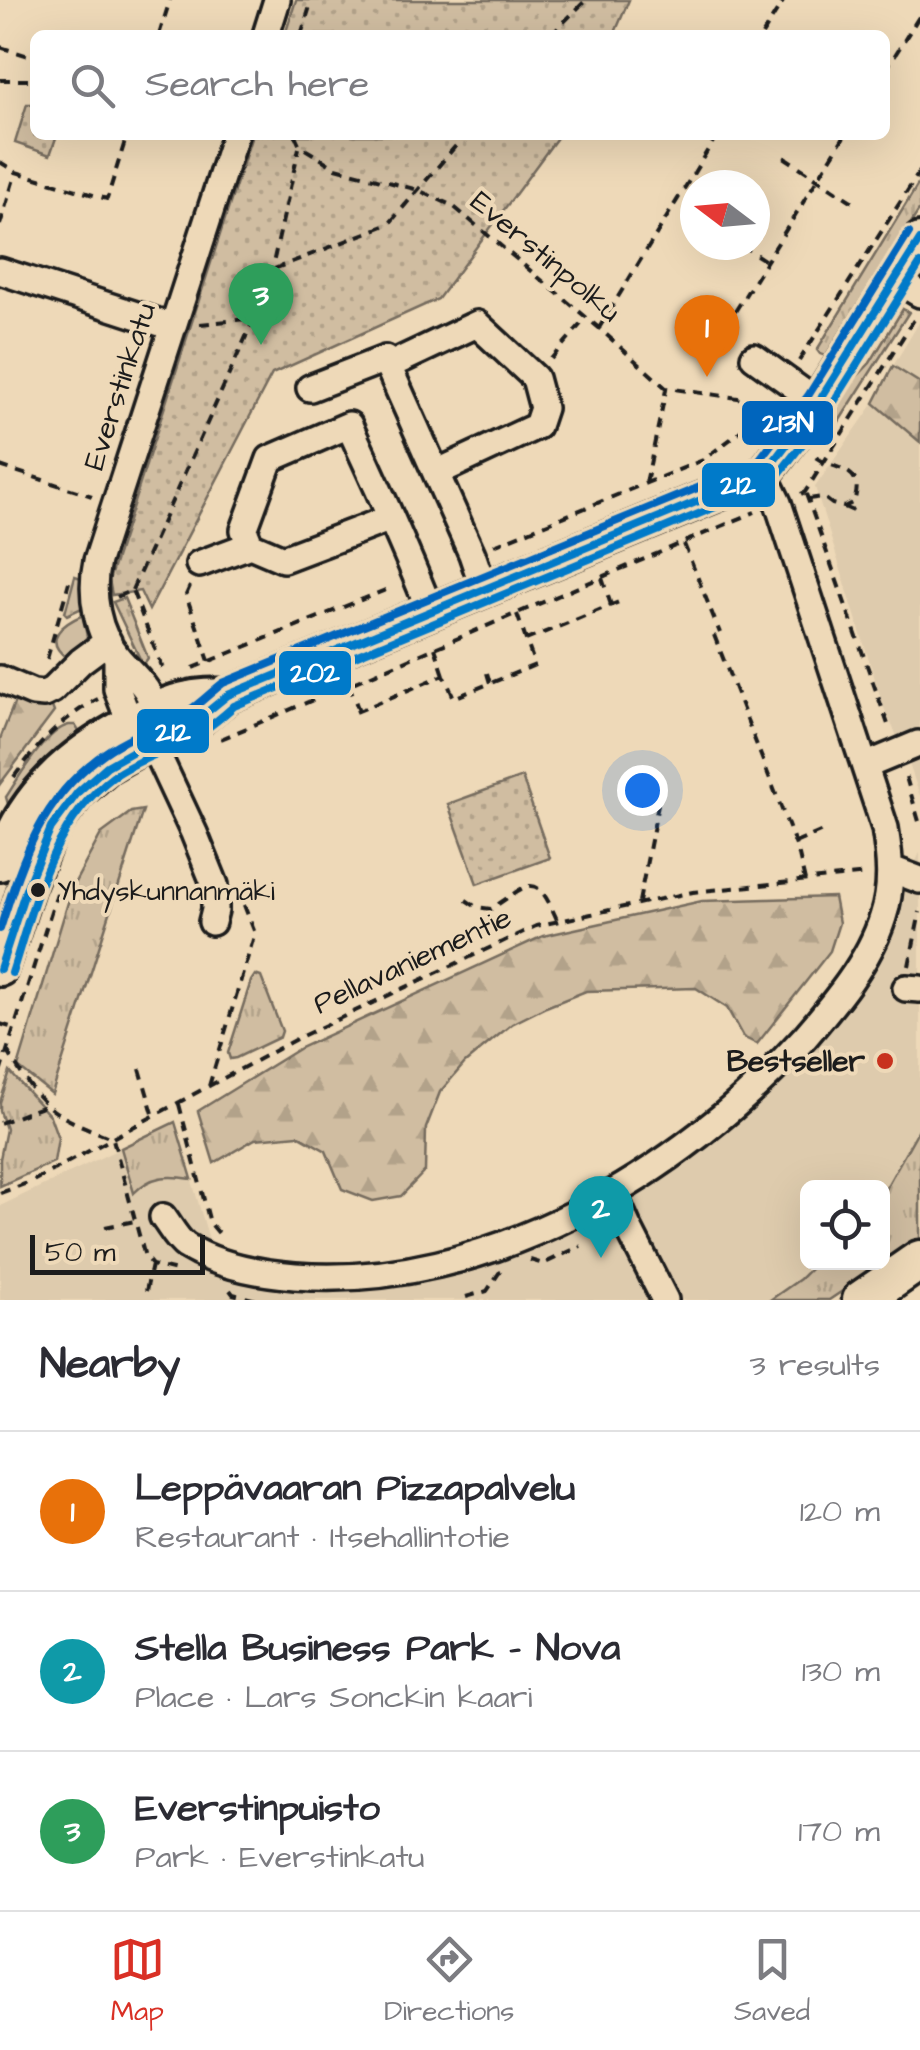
<!DOCTYPE html>
<meta charset="utf-8">
<style>
:root{--surface:#fff;--page:#f2f2f3;--text:#2b2b33;--muted:#7c7c81;--line:#e1e1e2;--accent:#d93025}
body{margin:0;font-family:"Architects Daughter",sans-serif;background:var(--page);color:var(--text)}
.controls{position:absolute;right:30px;bottom:30px;display:grid;overflow:hidden;border-radius:15px;box-shadow:0 10px 40px #0002}
.controls button{width:90px;height:90px;display:grid;place-items:center;padding:0;border:0;border-bottom:2px solid var(--line);background:var(--surface);color:var(--text);font:50px sans-serif}
.compass{position:absolute;left:680px;top:170px;width:90px;height:90px;border-radius:50%;background:var(--surface);box-shadow:0 10px 40px #0002;rotate:286deg}
.scale{position:absolute;left:30px;bottom:25px;width:175px;box-sizing:border-box;padding-left:10px;border:5px solid #1c1c1c;border-top:0;font-size:28px;line-height:35px;white-space:nowrap;color:#1c1c1c;-webkit-text-stroke:8px #eed9b8;paint-order:stroke}
.you{position:absolute;left:642px;top:790px;width:35px;height:35px;margin:-25px;border:8px solid #fff;border-radius:50%;background:#1a73e8;box-shadow:0 0 0 15px #1a73e833}
.badge{display:grid;place-items:center;width:65px;height:65px;border-radius:50%;background:var(--accent);color:#fff;font-size:32px;font-weight:700}
.pin{position:absolute;translate:-50% -82px;filter:drop-shadow(0 2px 5px #0008)}
.pin::after{content:'';position:absolute;top:52px;width:35px;height:30px;background:inherit;clip-path:polygon(0 0,100% 0,50% 100%)}
.list{margin:0;padding:0;list-style:none}
h2{display:flex;justify-content:space-between;align-items:center;height:130px;margin:0;padding:0 40px;font-size:42px}
h2 small{font-size:32px;font-weight:400;color:var(--muted)}
.list li{display:grid;grid-template-columns:65px 1fr auto;gap:30px;align-items:center;box-sizing:border-box;height:160px;padding:0 40px;border-top:2px solid var(--line)}
.list b{display:block;font-size:38px;white-space:nowrap}
.list p{margin:0;font-size:32px;white-space:nowrap;color:var(--muted)}
.list em{font-size:32px;font-style:normal;color:var(--muted)}
.icon{flex:none;width:55px;height:55px;fill:none;stroke:currentColor;stroke-width:2;stroke-linecap:round;stroke-linejoin:round}
.map{position:relative;flex:none;width:920px;height:1300px;overflow:hidden}
.search{position:absolute;background:var(--surface);box-shadow:0 10px 40px #0002;left:30px;right:30px;top:30px;height:110px;display:flex;align-items:center;gap:25px;box-sizing:border-box;padding:0 35px;border-radius:15px;color:var(--muted);font-size:38px}
.sheet{height:610px;background:var(--surface)}
nav{display:flex;justify-content:space-around;align-items:center;box-sizing:border-box;height:140px;border-top:2px solid var(--line);background:var(--surface);font-size:28px;color:var(--muted)}
nav a{display:grid;justify-items:center;gap:5px}
nav .on{color:var(--accent)}
.map>svg:first-child{display:block}
.built{fill:#decbad}
.grass{fill:url(#grass-tufts);stroke:#766c5e;stroke-width:2.5}
.forest{fill:url(#forest-firs);stroke:#766c5e;stroke-width:2.5}
.park{fill:url(#park-dots);stroke:#766c5e;stroke-width:2.5}
.lines{fill:none;stroke-linecap:round;stroke-linejoin:round}
.minor-casing{stroke:#1c1c1c;stroke-width:32}
.major-casing{stroke:#1c1c1c;stroke-width:40}
.highway-casing{stroke:#1c1c1c;stroke-width:45}
.path{stroke:#1c1c1c;stroke-width:4;stroke-dasharray:10 8;stroke-linecap:butt}
.minor{stroke:#eed9b8;stroke-width:25}
.major{stroke:#eed9b8;stroke-width:32}
.highway{stroke:#eed9b8;stroke-width:38}
.bus-1-casing{stroke:#eed9b8;stroke-width:15}
.bus-2-casing{stroke:#eed9b8;stroke-width:15}
.bus-3-casing{stroke:#eed9b8;stroke-width:15}
.bus-1{stroke:#007ac9;stroke-width:8}
.bus-2{stroke:#007ac9;stroke-width:8}
.bus-3{stroke:#0065bd;stroke-width:8}
.bus-dot{fill:#1c1c1c;stroke:#eed9b8;stroke-width:4}
.poi-dot{fill:#c8321e;stroke:#eed9b8;stroke-width:4}
.labels{text-anchor:middle;stroke-width:8;stroke-linejoin:round;paint-order:stroke}
.bus-label{font-size:28px;fill:#1c1c1c;stroke:#eed9b8;text-anchor:start}
.street-label{font-size:30px;fill:#1c1c1c;stroke:#eed9b8}
.poi-label{font-size:30px;font-weight:bold;fill:#1c1c1c;stroke:#eed9b8;text-anchor:end}
.line-badge{stroke:#eed9b8;stroke-width:4}
.badge-label{font-size:28px;text-anchor:middle;font-weight:bold;fill:#fff}
</style>
<div class="map">
<svg width="920" height="1300" viewBox="0 0 920 1300">
<defs>
<pattern id="grass-tufts" width="24" height="20" patternUnits="userSpaceOnUse" patternTransform="scale(2.5)"><rect width="24" height="20" fill="#d0bda1"/><path d="M3 7l-1-3M5 7V3M7 7l1-3M15 17l-1-3M17 17v-4M19 17l1-3" fill="none" stroke="#b2a28a"/></pattern>
<pattern id="forest-firs" width="22" height="20" patternUnits="userSpaceOnUse" patternTransform="scale(2.5)"><rect width="22" height="20" fill="#d0bda1"/><path d="M5 1l3.5 6h-7zM16 11l3.5 6h-7z" fill="#b2a28a"/></pattern>
<pattern id="park-dots" width="8" height="8" patternUnits="userSpaceOnUse" patternTransform="scale(2.5)"><rect width="8" height="8" fill="#d0bda1"/><path d="M2 2h.1M6 6h.1" fill="none" stroke="#b2a28a" stroke-width="1.8" stroke-linecap="round"/></pattern>
</defs>
<rect width="100%" height="100%" fill="#eed9b8"/>
<filter id="ink" filterUnits="userSpaceOnUse"><feTurbulence type="fractalNoise" baseFrequency=".01" numOctaves="2"/><feDisplacementMap in="SourceGraphic" scale="20" xChannelSelector="R" yChannelSelector="G"/><feConvolveMatrix kernelMatrix="1 2 1 2 8 2 1 2 1" color-interpolation-filters="sRGB"/></filter>
<g filter="url(#ink)">
<!-- built -->
<path class="built" d="M920,321V383L893,366Z
M874,403L920,442V796L907,758L884,708L815,487Z
M920,853V1127L883,1193L882,1188H808V1262L816,1263L800,1279L770,1300H0V1206L175,1122L210,1243L246,1278L298,1287L350,1289L422,1276L642,1189L749,1110L811,1046L897,899Z"/>
<!-- grass -->
<path class="grass" d="M920,181V209L826,356L820,354L817,350Z
M903,309L909,312L831,434L823,427L849,385L870,363Z
M75,576L81,578L82,608L67,615L65,613Z
M124,598L148,658L143,665L113,602Z
M83,615L87,637L67,658C41,639 64,623 83,615Z
M69,725H75L82,736L11,805L8,804L6,797C19,777 46,730 69,725Z
M143,810L52,1094L18,1067L73,886L101,834L131,812Z
M255,975L261,977L282,1031L280,1037L236,1058L230,1059L228,1053L251,981Z
M10,1072L50,1116L58,1138L54,1162L0,1186V1159L6,1129L0,1111V1102Z
M175,1122L192,1179C168,1175 151,1175 134,1193L121,1148Z
M920,1127V1239L829,1300H770L800,1279L816,1263L882,1262L883,1193Z"/>
<!-- forest -->
<path class="forest" d="M893,366L920,383V442L874,403Z
M17,696L51,704L54,712L0,784V739Z
M834,897L839,923L830,951L757,1044L743,1037L727,1008L696,988L586,991L546,1007L512,1024L465,1063L440,1092L426,1128L425,1171L401,1196L373,1201L342,1189L326,1151L298,1135L255,1139L214,1163L198,1111L300,1048L543,936L702,901Z"/>
<!-- park -->
<path class="park" d="M296,0H629L614,35H285Z
M27,104H35V135H57L50,155L15,143Z
M252,135H559L438,299L272,374L149,610L140,591L112,595L109,580Z
M522,777L550,858L477,884L448,804Z"/>
<g class="lines">
<defs>
<path id="minor" d="M266,35L277,0
M0,271L173,327
M895,279L920,294
M754,357L818,403
M388,366L477,324L535,378L543,408L537,426L436,473
M310,388L385,359L472,554L484,589
M391,518L283,559L250,545L244,530L270,459L349,425C377,487 406,548 430,611
M199,564L250,545
M117,657V689L130,723L151,741L194,833L215,885V910L212,922
M0,679L33,693L44,694L52,690L81,661L108,641
M153,726C157,691 139,682 119,659C96,633 90,593 97,561L235,135
M865,766L918,744
M891,869L920,880
M906,988L920,989
M613,1193L628,1227L665,1300
M163,1217C170,1226 177,1240 186,1246C218,1266 259,1273 295,1276C486,1291 681,1174 805,1037C835,1002 869,962 883,917C893,887 890,859 885,828L778,503L764,474"/>
<path id="major" d="M0,864C23,795 69,755 133,721C150,712 170,701 189,698C202,695 215,696 228,695
M0,969L26,889L51,828L78,792L107,766L151,741L196,721L228,695L764,474L818,403L920,240"/>
<path id="highway" d="M862,1300L920,1260"/>
</defs>
<!-- minor casing -->
<use href="#minor" class="minor-casing"/>
<!-- major casing -->
<use href="#major" class="major-casing"/>
<!-- highway casing -->
<use href="#highway" class="highway-casing"/>
<!-- path -->
<path class="path" d="M159,35L170,0
M301,35L312,0
M551,35L586,0
M762,35L784,0
M0,47L35,58
M885,71L920,15
M0,80H35
M295,135L300,146L336,168L418,190L453,206L599,328L666,388L767,402
M784,157L853,202
M0,162L16,172L107,199L127,135
M0,225L16,172
M741,245L766,261
M274,269L389,224L465,135
M684,318L718,339L845,135
M200,324L255,318
M599,328L717,135
M551,359L586,318
M799,361L920,171
M0,466L92,496
M646,483L666,390
M801,494L805,492L915,318
M806,494L890,730
M809,499L823,497L832,504L844,507L854,502C866,465 835,472 814,456
M844,507L858,513
M684,544L720,633
M494,545L703,460L736,435L759,414L773,397
M602,578L611,605
M190,586L186,595L209,661
M132,590L267,290L299,148
M117,597L132,590L163,669
M517,614L526,640
M714,635L798,851L805,881
M435,648L444,675
M47,659L69,582
M193,668L393,587
M487,673L490,683
M349,685L359,711
M356,712L444,675L454,698L535,665L526,640L619,602
M221,739L755,512
M14,777C37,745 63,717 98,699
M906,777L920,825
M795,843L827,829
M466,900L476,907L491,909C531,883 535,869 558,922
M639,902L660,794
M909,966L920,912
M0,1024L14,1028
M7,1050C18,1069 30,1089 46,1104C63,1121 92,1129 113,1139L145,1257L152,1265L181,1272
M140,1069L154,1117
M0,1073L57,893
M209,1086L255,933L240,895
M179,1104L210,1223L221,1236
M0,1123L47,1105
M0,1193L33,1181L298,1038L536,926L693,892L868,874
M105,1227L135,1221
M530,1260L543,1264L581,1246
M230,1290L233,1294L257,1300
M146,1291L152,1265
M466,1297L487,1291L499,1273L503,1271"/>
<!-- minor -->
<use href="#minor" class="minor"/>
<!-- major -->
<use href="#major" class="major"/>
<!-- highway -->
<use href="#highway" class="highway"/>
<defs>
<path id="bus-1" d="M0,969L26,889L51,828L78,792L107,766L151,741L196,721L228,695L764,474L818,403L920,240"/>
<path id="bus-2" d="M12,973C34,904 52,822 114,776C142,756 177,749 204,730C215,723 225,714 234,706L771,484L829,410L920,264"/>
<path id="bus-3" d="M0,929C22,861 39,803 98,758C124,737 157,727 187,712C200,704 211,692 223,683L756,464L808,396L909,233"/>
</defs>
<!-- bus-1 casing -->
<use href="#bus-1" class="bus-1-casing"/>
<!-- bus-2 casing -->
<use href="#bus-2" class="bus-2-casing"/>
<!-- bus-3 casing -->
<use href="#bus-3" class="bus-3-casing"/>
<!-- bus-1 -->
<use href="#bus-1" class="bus-1"/>
<!-- bus-2 -->
<use href="#bus-2" class="bus-2"/>
<!-- bus-3 -->
<use href="#bus-3" class="bus-3"/>
</g>
</g>
<!-- markers -->
<circle class="bus-dot" cx="38" cy="890" r="9"/>
<circle class="poi-dot" cx="885" cy="1061" r="10"/>
<g class="labels">
<!-- bus labels -->
<g class="bus-label">
<text x="57" y="900">Yhdyskunnanmäki</text>
</g>
<!-- street labels -->
<g class="street-label">
<text transform="translate(546 256) rotate(40)" y="10">Everstinpolku</text>
<text transform="translate(119 386) rotate(-72)" y="10">Everstinkatu</text>
<text transform="translate(412 960) rotate(-25)" y="10">Pellavaniementie</text>
</g>
<!-- poi labels -->
<g class="poi-label">
<text x="865" y="1071">Bestseller</text>
</g>
</g>
<g class="line-badge">
<rect x="740" y="399" width="95" height="48" rx="10" fill="#0065bd"/>
<rect x="700" y="461" width="77" height="48" rx="10" fill="#007ac9"/>
<rect x="277" y="649" width="76" height="48" rx="10" fill="#007ac9"/>
<rect x="135" y="707" width="76" height="48" rx="10" fill="#007ac9"/>
</g>
<g class="badge-label">
<text x="788" y="432">213N</text>
<text x="738" y="494">212</text>
<text x="315" y="682">202</text>
<text x="173" y="741">212</text>
</g>
</svg>
<div class="controls">
<button><svg class="icon" aria-label="locate" viewBox="0 0 24 24"><circle cx="12" cy="12" r="6"/><path d="M12 2v4M12 18v4M2 12h4M18 12h4"/></svg></button>
</div>
<svg class="compass" viewBox="-18 -18 36 36"><path d="M0-13l5 13h-10z" fill="#e53935"/><path d="M0 13l5-13h-10z" fill="#7c7c81"/></svg>
<div class="scale">50 m</div>
<div class="you"></div>
<div class="pin badge" style="left:707px;top:377px;background:#e8710a">1</div>
<div class="pin badge" style="left:601px;top:1258px;background:#0f9aa8">2</div>
<div class="pin badge" style="left:261px;top:345px;background:#2e9e5b">3</div>
<div class="search"><svg class="icon" aria-label="search" viewBox="0 0 24 24"><circle cx="10" cy="10" r="6"/><path d="M15 15l6 6"/></svg>Search here</div>
</div>
<section class="sheet">
<h2>Nearby<small>3 results</small></h2>
<ul class="list">
<li><span class="badge" style="background:#e8710a">1</span><div><b>Leppävaaran Pizzapalvelu</b><p>Restaurant · Itsehallintotie</p></div><em>120 m</em></li>
<li><span class="badge" style="background:#0f9aa8">2</span><div><b>Stella Business Park - Nova</b><p>Place · Lars Sonckin kaari</p></div><em>130 m</em></li>
<li><span class="badge" style="background:#2e9e5b">3</span><div><b>Everstinpuisto</b><p>Park · Everstinkatu</p></div><em>170 m</em></li>
</ul>
</section>
<nav>
<a class="on"><svg class="icon" aria-label="map" viewBox="0 0 24 24"><path d="M3 6l6-2 6 2 6-2v14l-6 2-6-2-6 2zM9 4v14M15 6v14"/></svg>Map</a>
<a><svg class="icon" aria-label="directions" viewBox="0 0 24 24"><path d="M12 3l9 9-9 9-9-9zM9 14v-3h6M13 9l2 2-2 2"/></svg>Directions</a>
<a><svg class="icon" aria-label="saved" viewBox="0 0 24 24"><path d="M7 4h10v16l-5-4-5 4z"/></svg>Saved</a>
</nav>
